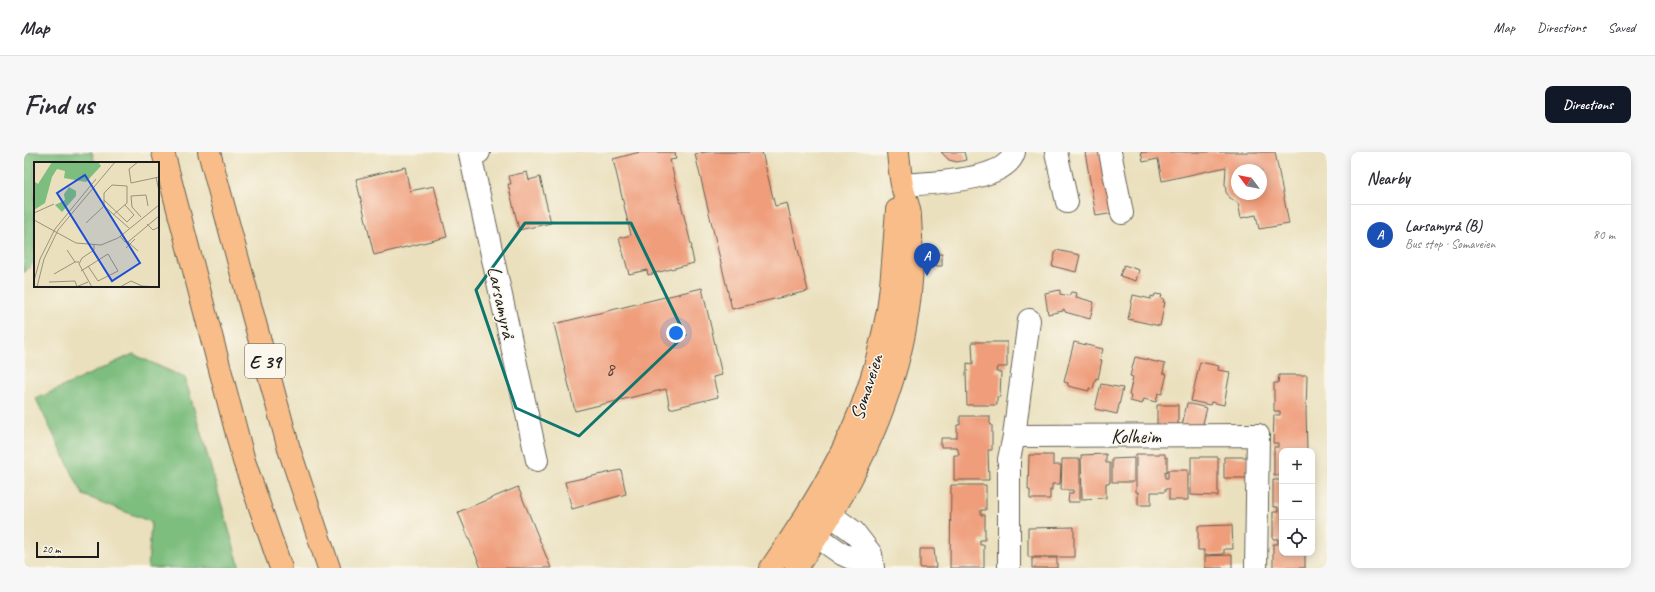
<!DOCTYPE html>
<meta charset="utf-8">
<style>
:root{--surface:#fff;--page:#f7f7f7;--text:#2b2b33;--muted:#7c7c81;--line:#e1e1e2;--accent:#111827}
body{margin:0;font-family:Caveat,sans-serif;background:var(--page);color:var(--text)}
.controls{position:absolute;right:12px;bottom:12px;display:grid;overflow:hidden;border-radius:8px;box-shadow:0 2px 10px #0003}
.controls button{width:36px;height:36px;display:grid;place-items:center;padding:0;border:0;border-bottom:1px solid var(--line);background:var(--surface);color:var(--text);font:20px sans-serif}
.compass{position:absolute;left:1207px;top:12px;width:36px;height:36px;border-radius:50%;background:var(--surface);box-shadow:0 2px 10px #0003;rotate:302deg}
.scale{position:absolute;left:12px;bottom:10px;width:63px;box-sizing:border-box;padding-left:4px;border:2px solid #1c1c1c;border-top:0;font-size:11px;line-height:14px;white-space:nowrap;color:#1c1c1c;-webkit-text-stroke:3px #fbf7ec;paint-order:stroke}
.you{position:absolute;left:652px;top:181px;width:14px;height:14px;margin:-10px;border:3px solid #fff;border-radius:50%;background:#1a73e8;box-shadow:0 0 0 6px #1a73e833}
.badge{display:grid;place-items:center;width:26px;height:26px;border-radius:50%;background:var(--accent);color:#fff;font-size:13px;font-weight:700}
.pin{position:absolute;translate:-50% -33px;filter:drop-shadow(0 1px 2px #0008)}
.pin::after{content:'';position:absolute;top:21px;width:14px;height:12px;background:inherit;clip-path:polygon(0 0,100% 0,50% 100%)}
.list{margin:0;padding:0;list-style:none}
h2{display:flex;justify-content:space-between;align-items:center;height:52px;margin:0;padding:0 16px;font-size:17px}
h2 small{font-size:13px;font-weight:400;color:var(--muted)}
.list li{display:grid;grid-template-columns:26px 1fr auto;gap:12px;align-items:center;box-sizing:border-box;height:60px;padding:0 16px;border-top:1px solid var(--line)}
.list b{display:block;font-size:15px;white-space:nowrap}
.list p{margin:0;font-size:13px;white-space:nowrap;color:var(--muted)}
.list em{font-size:13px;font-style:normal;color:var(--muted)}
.icon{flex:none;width:22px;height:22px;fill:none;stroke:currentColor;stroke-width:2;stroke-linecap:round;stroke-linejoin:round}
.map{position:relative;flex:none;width:1303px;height:416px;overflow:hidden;border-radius:8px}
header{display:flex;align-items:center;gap:24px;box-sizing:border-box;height:56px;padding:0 20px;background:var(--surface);border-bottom:1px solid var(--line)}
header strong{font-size:19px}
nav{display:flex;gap:22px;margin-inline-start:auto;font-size:14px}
.intro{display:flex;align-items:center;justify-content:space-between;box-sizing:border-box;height:96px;padding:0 24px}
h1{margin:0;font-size:28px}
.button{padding:10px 18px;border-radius:8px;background:var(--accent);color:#fff;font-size:14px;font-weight:700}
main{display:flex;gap:24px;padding:0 24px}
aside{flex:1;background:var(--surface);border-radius:8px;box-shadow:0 2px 10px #0003}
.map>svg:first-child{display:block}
.forest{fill:#7dbd7e;stroke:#4c6c4d}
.building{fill:#ef9d7a;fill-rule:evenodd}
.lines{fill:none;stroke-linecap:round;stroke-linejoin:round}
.minor-casing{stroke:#646154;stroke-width:24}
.major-casing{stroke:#646154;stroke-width:24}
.highway-casing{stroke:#646154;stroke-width:24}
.minor{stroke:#fff;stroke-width:22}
.major{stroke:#f8bd88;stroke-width:22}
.highway{stroke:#f8bd88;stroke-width:22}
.marked{fill:none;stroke:#0f766e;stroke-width:3;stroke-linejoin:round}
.labels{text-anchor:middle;stroke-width:3;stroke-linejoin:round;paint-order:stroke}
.number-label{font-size:18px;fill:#513c34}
.shield{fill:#fbf7ec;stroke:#5f5e5a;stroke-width:1}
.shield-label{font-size:19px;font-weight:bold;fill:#1c1c1c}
.street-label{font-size:20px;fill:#1c1c1c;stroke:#fbf7ec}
.inset-road{fill:none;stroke:#98927d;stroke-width:1}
.view{fill:#1d4ed8;fill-opacity:0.15;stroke:#1d4ed8;stroke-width:2}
.inset-edge{fill:none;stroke:#1c1c1c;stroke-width:2}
</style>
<header>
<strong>Map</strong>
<nav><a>Map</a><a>Directions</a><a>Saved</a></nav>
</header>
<div class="intro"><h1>Find us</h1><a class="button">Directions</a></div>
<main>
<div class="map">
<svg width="1303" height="416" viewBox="0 0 1303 416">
<rect width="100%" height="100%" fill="#fbf7ec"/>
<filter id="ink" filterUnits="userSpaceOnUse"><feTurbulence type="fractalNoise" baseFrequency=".025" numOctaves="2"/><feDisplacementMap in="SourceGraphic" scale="8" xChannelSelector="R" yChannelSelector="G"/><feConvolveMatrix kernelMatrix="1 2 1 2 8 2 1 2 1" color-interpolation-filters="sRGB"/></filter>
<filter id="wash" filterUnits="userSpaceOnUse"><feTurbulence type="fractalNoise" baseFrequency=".012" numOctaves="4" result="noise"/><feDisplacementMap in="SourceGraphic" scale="16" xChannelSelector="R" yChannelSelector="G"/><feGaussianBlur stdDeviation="0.9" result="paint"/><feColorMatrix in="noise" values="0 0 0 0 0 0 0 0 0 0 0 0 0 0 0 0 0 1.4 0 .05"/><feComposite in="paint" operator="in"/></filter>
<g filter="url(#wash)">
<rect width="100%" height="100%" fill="#eae0bd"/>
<!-- forest -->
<path class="forest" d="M0,0H68L71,11H11V109L0,121Z
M109,202L161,226L216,416H124L127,370L59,343L12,247Z"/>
<g id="blocks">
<!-- building -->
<path class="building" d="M616,0H651L652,7L646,8L668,96H667L670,111L624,123L623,118L605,122L595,86L607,83L589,7Z
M682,0H738L751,54L763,51L784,139L708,157L671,2Z
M917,0H940L942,8L933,10L925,8Z
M1061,0H1079L1090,61L1072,64Z
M1117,0H1251L1265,72L1235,77L1232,63L1217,66L1214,51L1206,46L1202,40L1201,32L1202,15L1138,29L1134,7L1119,10ZM1213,18H1237V42H1213Z
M381,15L386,39L410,34L423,85L350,103L332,27Z
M503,20L505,28L516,25L527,71L495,78L484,32H487L485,24Z
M1032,98L1056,103L1052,120L1028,114Z
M913,102H918V114H912Z
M1100,113L1115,118L1112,129L1096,124Z
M678,136L698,223L689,225L694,245L646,257L642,237L551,259L530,172Z
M1036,138V142L1045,144L1047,140L1053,141L1052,145L1070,150L1066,167L1041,160V158L1039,157V159L1024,162L1021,141Z
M1131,142L1138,143L1137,146L1140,147L1139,150H1141L1136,174L1104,167L1109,143L1127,147V144L1130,145Z
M948,190H983V215H973L972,220H977L976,245H973V253H943L942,220H943V211L949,212Z
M1050,190L1079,197L1076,208H1078L1074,227L1072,226L1069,237L1065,236V239L1044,234V231L1040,230Z
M1111,205L1141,212L1139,221L1143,222L1138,242L1134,241L1132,250L1120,247L1118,252L1106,249L1107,244L1105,243L1109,225L1106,224Z
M1176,210L1195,214L1194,218L1206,220L1200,253L1187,250L1186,253L1167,249Z
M1255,223H1283L1282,259L1283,298L1258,299V323H1250V295H1254V291H1249L1250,263H1256V259H1250V231H1254Z
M1077,232L1099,236L1093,262L1071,257Z
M1163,251L1183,256L1178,275L1158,274Z
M1133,253H1154V275H1133Z
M936,264H966V272L968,273V298H964L965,328H930V303H935L934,298L933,295H917V286H933V273H936Z
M1082,302V311H1086V331H1082V346L1058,347L1057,303Z
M1112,302H1141V306L1143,305V320L1141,319V326H1144V318H1164V348H1145V337H1141V340H1127V353H1114V340H1112Z
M1005,303H1029V313H1037L1036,332H1028V338H1026V347H1006V338H1004Z
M1167,305H1194V344L1167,343Z
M1200,305H1223V326H1200Z
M1110,306V330H1088V307Z
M1038,307H1056V350H1044L1045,341H1049V338H1037Z
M597,318L602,342L548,357L541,330Z
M1249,328H1258V401H1281V416H1249V392H1254V387H1249V360H1254V355H1249Z
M927,333H962V358H957V363H961V388H956V393H960V416H926Z
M494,335L527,416H457L434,360Z
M1208,373L1209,397H1200V402L1180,403V398H1174V374Z
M1050,375V405H1004V376Z
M896,397H910L912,416H896Z
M1208,403V416H1181V404Z
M1008,406H1033V416H1008Z"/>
</g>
</g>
<g filter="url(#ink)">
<use href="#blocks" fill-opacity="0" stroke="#646154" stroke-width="1"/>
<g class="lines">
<defs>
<path id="minor" d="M455,0L446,2L513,308
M1032,0L1043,50
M1086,0L1098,61
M878,33C903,31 983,30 990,0
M990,284L1005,168
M787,362L808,364L830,380L847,402L849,416
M785,368L794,385L818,402L849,416
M985,416V307L990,284L1234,283L1232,416"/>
<path id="major" d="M747,416C779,370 810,321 832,269C847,234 857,195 864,158C869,124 870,92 873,58
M772,416C832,331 880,234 887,129C889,111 887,85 886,65C886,55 880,44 878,33C876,22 875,11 874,0"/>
<path id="highway" d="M139,0L220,309L257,416
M185,0L265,297L305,416"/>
</defs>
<!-- minor casing -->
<use href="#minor" class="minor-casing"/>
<!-- major casing -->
<use href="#major" class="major-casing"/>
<!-- highway casing -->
<use href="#highway" class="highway-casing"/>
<!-- minor -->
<use href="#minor" class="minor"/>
<!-- major -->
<use href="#major" class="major"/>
<!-- highway -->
<use href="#highway" class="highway"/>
</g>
</g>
<!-- marked area -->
<path class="marked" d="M501,71H607L661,183L555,284L492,256L452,138Z"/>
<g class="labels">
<!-- number labels -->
<g class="number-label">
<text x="586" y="223">8</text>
</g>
<!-- shield labels -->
<rect class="shield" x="221" y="192" width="40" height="34" rx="3"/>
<g class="shield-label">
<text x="241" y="216">E 39</text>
</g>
<!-- street labels -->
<g class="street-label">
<text transform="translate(478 150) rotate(78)" y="7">Larsamyrå</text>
<text transform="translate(842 235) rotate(-72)" y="7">Somaveien</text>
<text x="1112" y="291">Kolheim</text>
</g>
</g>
<!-- overview -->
<g transform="translate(10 10)">
<rect width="125" height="125" fill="#eae0bd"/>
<path d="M18,0H64L67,4L52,20L30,16L31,9L23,7L18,15L11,41L0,48V24L1,20L4,22ZM35,25L42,29V34L28,50L21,43L31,38L30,32Z" fill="#7dbd7e"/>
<path class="inset-road" d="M104,0L95,7L97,21L125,15M122,15L125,29M70,38L93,60L100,53L91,43M70,44V31L78,23L93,24V41L79,53M0,51L20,42M107,55L98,45L97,34L112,33L114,44M0,58L42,81L67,83L84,76L125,43M52,61L70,44L95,66M113,62L119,68L125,65M86,74L91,80H94L125,54M94,80L104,89M92,86L101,77M33,88L41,100M47,109L74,92L84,109L64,119L54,104M20,112L41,100H45M0,119L6,97L21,67L62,17M15,120L41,119L43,125M3,125L10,97L24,68L81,0M42,125L54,120M58,125L45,102L48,96L60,88V82M86,125L97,119L108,124L125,125"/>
<path class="view" d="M51,13L106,101L78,119L23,31Z"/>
<rect width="125" height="125" class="inset-edge"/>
</g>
</svg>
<div class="controls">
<button>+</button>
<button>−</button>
<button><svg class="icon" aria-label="locate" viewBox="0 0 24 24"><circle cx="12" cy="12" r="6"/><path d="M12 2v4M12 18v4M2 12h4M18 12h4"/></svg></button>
</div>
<svg class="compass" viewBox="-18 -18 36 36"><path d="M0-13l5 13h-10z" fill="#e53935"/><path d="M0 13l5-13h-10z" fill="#7c7c81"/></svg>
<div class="scale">20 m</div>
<div class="you"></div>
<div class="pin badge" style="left:903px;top:124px;background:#1a4fb4">A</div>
</div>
<aside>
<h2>Nearby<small></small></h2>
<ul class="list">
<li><span class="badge" style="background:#1a4fb4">A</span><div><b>Larsamyrå (B)</b><p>Bus stop · Somaveien</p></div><em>80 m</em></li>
</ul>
</aside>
</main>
